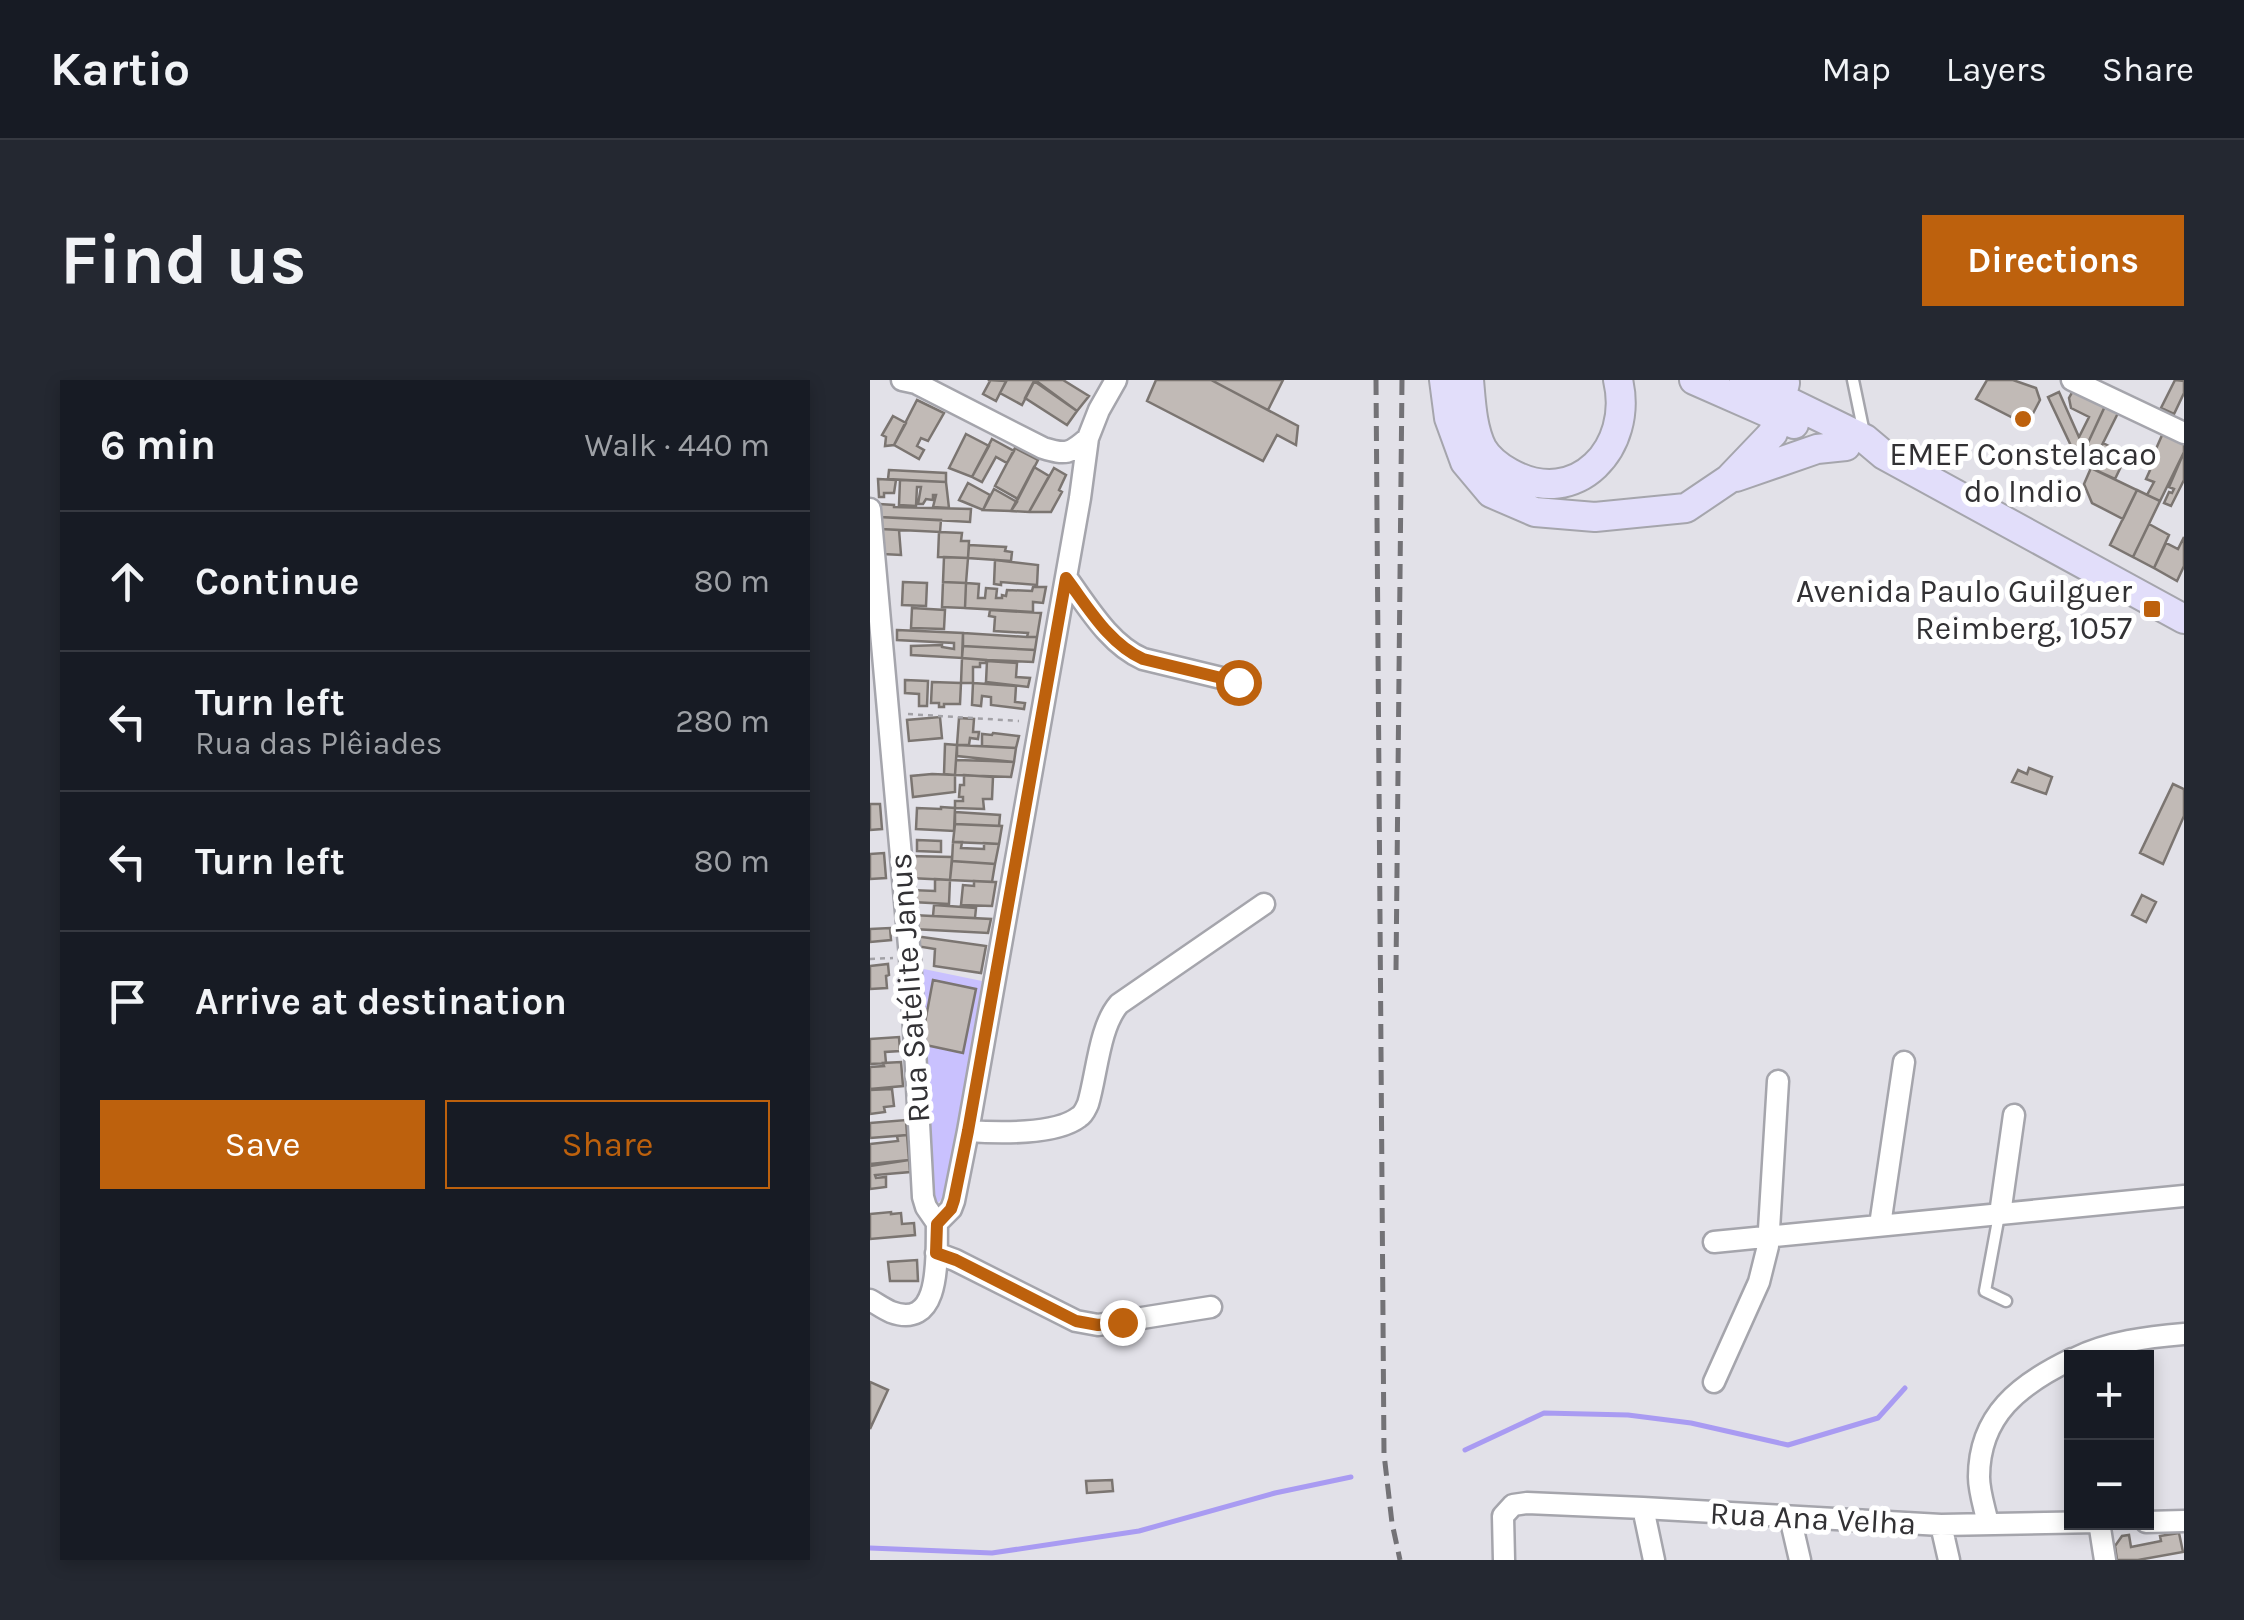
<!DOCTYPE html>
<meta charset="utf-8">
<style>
:root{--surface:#171b24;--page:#242831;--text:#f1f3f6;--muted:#9ea1a6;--line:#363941;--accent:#bd610d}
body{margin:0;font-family:Karla,sans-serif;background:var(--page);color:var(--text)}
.controls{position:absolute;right:30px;bottom:30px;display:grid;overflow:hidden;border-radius:0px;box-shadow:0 5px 15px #0003}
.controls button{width:90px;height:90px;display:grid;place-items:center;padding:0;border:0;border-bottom:2px solid var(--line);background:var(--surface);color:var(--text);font:50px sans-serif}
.stop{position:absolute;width:30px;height:30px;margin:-22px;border:8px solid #bd610d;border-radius:50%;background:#fff}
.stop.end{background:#bd610d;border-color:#fff;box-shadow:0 2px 10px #0008}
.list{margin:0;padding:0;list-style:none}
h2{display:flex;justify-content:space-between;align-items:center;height:130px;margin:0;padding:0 40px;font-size:42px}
h2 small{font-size:32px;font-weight:400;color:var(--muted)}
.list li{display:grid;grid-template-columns:65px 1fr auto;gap:30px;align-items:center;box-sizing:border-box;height:140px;padding:0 40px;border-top:2px solid var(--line)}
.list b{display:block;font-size:38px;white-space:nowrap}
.list p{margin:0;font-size:32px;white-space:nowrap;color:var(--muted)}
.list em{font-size:32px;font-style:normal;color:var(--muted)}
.actions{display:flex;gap:20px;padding:30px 40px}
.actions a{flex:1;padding:22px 0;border:2px solid var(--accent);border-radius:0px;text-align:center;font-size:35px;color:var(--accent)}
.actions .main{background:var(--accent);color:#fff}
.icon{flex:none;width:55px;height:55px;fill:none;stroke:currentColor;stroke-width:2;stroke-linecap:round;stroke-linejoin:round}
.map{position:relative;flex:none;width:1314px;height:1180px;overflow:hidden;border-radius:0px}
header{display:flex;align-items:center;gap:60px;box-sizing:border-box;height:140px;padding:0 50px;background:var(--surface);border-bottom:2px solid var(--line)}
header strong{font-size:48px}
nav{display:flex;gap:55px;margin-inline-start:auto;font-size:35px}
.intro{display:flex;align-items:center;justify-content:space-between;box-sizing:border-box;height:240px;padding:0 60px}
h1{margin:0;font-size:70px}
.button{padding:25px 45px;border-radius:0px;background:var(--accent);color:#fff;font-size:35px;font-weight:700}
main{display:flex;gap:60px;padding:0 60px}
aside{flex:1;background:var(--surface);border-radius:0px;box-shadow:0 5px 15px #0003}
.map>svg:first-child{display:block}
.green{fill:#c9c1fe}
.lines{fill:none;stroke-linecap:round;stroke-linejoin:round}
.stream{stroke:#a99bf2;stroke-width:5}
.building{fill:#c1bab6;stroke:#7b7571;stroke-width:2.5}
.lane-casing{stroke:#a5a5ac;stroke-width:15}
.street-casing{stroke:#a5a5ac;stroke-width:25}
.secondary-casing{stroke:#a5a5ac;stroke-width:32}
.path{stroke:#a2a1a6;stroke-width:2.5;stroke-dasharray:5 5;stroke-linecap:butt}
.lane{stroke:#fff;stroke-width:10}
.street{stroke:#fff;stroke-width:20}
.secondary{stroke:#e2defa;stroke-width:28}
.rail{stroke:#737276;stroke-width:5;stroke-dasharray:15 8;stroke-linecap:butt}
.route{stroke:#bd610d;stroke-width:12}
.poi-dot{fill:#bd610d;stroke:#fff;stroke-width:4}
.labels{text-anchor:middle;stroke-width:10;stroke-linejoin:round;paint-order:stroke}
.poi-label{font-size:32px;fill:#323134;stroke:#fff}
.street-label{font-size:32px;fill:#323134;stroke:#fff}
</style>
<header>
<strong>Kartio</strong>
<nav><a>Map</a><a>Layers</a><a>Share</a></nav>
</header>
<div class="intro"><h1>Find us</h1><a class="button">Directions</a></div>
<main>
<aside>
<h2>6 min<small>Walk · 440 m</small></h2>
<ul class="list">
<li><svg class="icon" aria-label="ahead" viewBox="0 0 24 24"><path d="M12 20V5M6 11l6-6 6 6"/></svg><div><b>Continue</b></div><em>80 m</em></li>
<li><svg class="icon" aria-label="left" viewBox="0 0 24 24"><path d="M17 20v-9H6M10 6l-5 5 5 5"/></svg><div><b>Turn left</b><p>Rua das Plêiades</p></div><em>280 m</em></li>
<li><svg class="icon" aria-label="left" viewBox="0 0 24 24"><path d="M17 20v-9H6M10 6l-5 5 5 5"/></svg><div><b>Turn left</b></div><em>80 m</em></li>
<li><svg class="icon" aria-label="arrive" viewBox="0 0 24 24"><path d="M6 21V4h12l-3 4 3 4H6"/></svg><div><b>Arrive at destination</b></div></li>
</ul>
<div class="actions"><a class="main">Save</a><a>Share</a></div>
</aside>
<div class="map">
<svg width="1314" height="1180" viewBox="0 0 1314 1180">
<rect width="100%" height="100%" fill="#e2e1e8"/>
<!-- green -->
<path class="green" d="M44,587L112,601L75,815L67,824L62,823Z"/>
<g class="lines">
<!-- stream -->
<path class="stream" d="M595,1070L674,1033L758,1035L821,1043L918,1065L1008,1038L1035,1008
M0,1168L122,1173L269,1151L405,1113L481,1097"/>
</g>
<!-- building -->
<path class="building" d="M118,0L136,1L126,21L113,14L120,1Z
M165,0L152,25L130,13L137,0Z
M165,0H193L219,16L207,31Z
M286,0H341L428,46L426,65L407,55L393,81L277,21Z
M341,0H413L398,30Z
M1117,0H1143L1166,8L1170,20L1157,45L1106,19Z
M1305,0L1314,1V13L1304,34L1291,28Z
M164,1L207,31L197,45L155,18Z
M1204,9L1236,24L1217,65H1209L1203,70L1178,17L1189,12L1209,57L1219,37L1201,28L1199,18Z
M47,20L74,33L58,61L51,58L47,66L54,70L49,79L24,65Z
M1236,24L1249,31L1229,71L1217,65Z
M23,36L36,43L24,65L15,66L16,57L12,55Z
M1293,53L1314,64V72L1290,121L1277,115L1284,102L1276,99L1281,88L1278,87Z
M96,54L119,66L102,97L79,88Z
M122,59L144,71L137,83L126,77L112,102L102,97Z
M1233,63L1241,67L1237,76L1246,80L1250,71L1257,74L1245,99L1221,88Z
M145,68L168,80L148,119L125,106Z
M1314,72V100L1301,126L1294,123L1299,112L1302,113L1304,109L1299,107Z
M164,87L179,96L159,132L141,131Z
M184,88L196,95L189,110L192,112L181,132H159Z
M1221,88L1267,110L1253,139L1222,123L1214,104Z
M19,90L76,93V102L18,99Z
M8,99L26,100L24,113H14V117H9Z
M30,100L76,102L79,128L63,127L66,115H63V120L56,119L53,124H48L51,107H47L46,126L29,125Z
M98,103L120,115L113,130L89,120Z
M124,109L147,122L141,131L113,130Z
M1267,110L1290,121L1263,177L1240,165Z
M9,124L24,125V127L101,129L100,142L10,137Z
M10,137L71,140L70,152L11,149Z
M1279,144L1299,155L1284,188L1263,177Z
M11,149L29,150L31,175L13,174Z
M69,152L92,153L91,161H99L98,178L68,177Z
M1314,157V186L1307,201L1284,188L1296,163L1308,169Z
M99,165L136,167L135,171L142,172L141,181L98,178Z
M74,177L98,178L96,203L73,202Z
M125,180L168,185L167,205L131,202V205L124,204Z
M33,202L57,203L56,226L32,225Z
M73,202L96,203L95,228L72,227Z
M96,203L109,204L108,218H115L116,208L127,209L126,218H132V215L136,216L137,210L162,211L163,207H176L173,223L163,222V232L95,228Z
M42,228L75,230L74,249L41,248Z
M120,230L171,233L167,257H157L158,253L124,251L125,237L119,236Z
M27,250L93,253L92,278L41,275V266L72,265V267L84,269V263L27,260Z
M93,253L157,257H167L165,270L93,266Z
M93,266L165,270L163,282L116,280L92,278Z
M92,278L116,280V283H110V287H103V303H91Z
M117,281L147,283L146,297L160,298L158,307L116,302Z
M35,300L58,301L57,326H49V314L35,313Z
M62,302L91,303L90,324H74V327H69V323H61Z
M103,303L146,306L145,322L155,323L154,329L121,325V317L112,316L111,326L102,325Z
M70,337L72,358L39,361L37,340Z
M89,338L104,339L103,352H109L108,359L100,358L99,365H87Z
M123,353L149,356L146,368L112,366V354L122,355Z
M75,364L87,365L85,395L74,394Z
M87,365L146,368L144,382L87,376Z
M86,380L121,381L144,382L141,397L85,395Z
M1159,388L1182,397L1176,414L1142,402L1148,390L1157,394Z
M62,394L85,395V412L43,417L41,396Z
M94,395L123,397L122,419H113L114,429L85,428V421H93V417H89L90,405H94Z
M1303,404L1314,409V436L1293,484L1270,473Z
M0,424H10L12,449L0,450Z
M71,427L85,428L84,451L46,449L47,428L71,429Z
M85,432L130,435L129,446L85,444Z
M85,444L132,446L129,464L83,462Z
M47,460L71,461V472L47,471Z
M83,462H92L91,468L114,469V463L129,464L125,484L82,481Z
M14,473L16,498L0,499V474Z
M39,476L82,477L80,500L40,498Z
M82,481L125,484L122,502L80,500Z
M65,499L80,500L79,524L42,522L41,510L65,511Z
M104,501L126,502L122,526L91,525L93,505L104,506Z
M1272,515L1286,522L1276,542L1262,535Z
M64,525L106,528L105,538L63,536Z
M42,535L121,539L118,553L43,549Z
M20,548L21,560L0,562V549Z
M45,556L116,566L111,593L64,586L65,569L46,566Z
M18,584L19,595L16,596L17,608L0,609V586Z
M63,600L106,609L93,673L51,664Z
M29,657L30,671L15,672L16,683L0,684V659Z
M31,682L33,706L0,709V687L14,686L13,683Z
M22,709L24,726L14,727L15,732L0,734V710Z
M36,740L37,755L0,758V743Z
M37,755L39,780L0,784V764L28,761L27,756Z
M39,780L40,792L5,795L6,798L16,797V807L0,809V786Z
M21,832V834L31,833L32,844L44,843L45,855L0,859V834Z
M47,880L48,901H20L18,882Z
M0,1002L18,1010L0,1049Z
M242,1100L243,1111L217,1113L216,1101Z
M1309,1153L1313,1172L1268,1180H1247L1245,1166L1252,1156L1259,1155L1261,1167L1291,1161L1290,1156Z"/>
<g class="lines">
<defs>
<path id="lane" d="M983,0L994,53
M1129,835L1115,911L1136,921"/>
<path id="street" d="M32,0L46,3L173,68C196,75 200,74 218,58
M1202,0L1314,53
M0,129L40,577L53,817L56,827L67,843
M196,197C218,227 239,264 273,279L368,302
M98,751C126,753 186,755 209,737C214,734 215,730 218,724C227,694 229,647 249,624L394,524
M1130,834L1144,735
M1010,845L1034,682
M844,862L1314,816
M66,873L85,880L206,941L228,945L341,927
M0,920C7,924 14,929 21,932C73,951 66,874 67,843L81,829L84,821L98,751L210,118L218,58L229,30L246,0
M1206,978C1238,962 1278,957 1314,954
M844,1002L889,902L898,866L908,701
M773,1128L784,1180
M920,1137L930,1180
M1229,1142L1235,1180
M1276,1142L1314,1141
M1118,1144C1115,1129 1109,1112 1109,1097C1109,1035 1150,1004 1202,979
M1071,1145L1079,1180
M634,1180L633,1136L643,1125L657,1123L773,1128L1071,1145L1229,1142"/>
<path id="secondary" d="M574,0L579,38L595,82L621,113L665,132L725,137L816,128L859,99L903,53L915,3
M599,0C601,22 602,48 612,68C619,80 629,87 640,93C707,130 764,67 748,0
M824,0L924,44
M874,0L995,59L1014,75L1314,239
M866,97L947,69L976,66"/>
</defs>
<!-- lane casing -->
<use href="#lane" class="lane-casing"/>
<!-- street casing -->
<use href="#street" class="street-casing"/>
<!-- secondary casing -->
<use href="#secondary" class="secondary-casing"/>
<!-- path -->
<path class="path" d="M38,334L149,341
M0,579L23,578"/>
<!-- lane -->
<use href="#lane" class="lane"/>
<!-- street -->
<use href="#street" class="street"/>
<!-- secondary -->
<use href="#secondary" class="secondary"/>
<!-- rail -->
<path class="rail" d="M506,0L514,1074L522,1143L530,1180
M526,590L532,0"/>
</g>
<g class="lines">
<!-- route -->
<path class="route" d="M252,942L228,945L206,941L86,880L66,873L67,844L81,829L84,820L98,751L196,198C218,227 239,264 273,279L368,302"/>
</g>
<!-- markers -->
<g class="poi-dot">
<circle cx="1153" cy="39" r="10"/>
<rect x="1272" y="219" width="20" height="20" rx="5"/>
</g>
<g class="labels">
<!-- poi labels -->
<g class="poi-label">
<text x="1153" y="85">EMEF Constelacao<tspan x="1153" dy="37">do Indio</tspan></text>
<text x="1262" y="222" text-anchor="end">Avenida Paulo Guilguer<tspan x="1262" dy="37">Reimberg, 1057</tspan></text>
</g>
<!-- street labels -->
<g class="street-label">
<text transform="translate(39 608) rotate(-94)" y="11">Rua Satélite Janus</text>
<text transform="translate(943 1138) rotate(3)" y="11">Rua Ana Velha</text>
</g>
</g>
</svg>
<div class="controls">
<button>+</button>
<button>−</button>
</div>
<div class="stop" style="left:368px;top:302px"></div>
<div class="stop end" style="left:252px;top:942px"></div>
</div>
</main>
